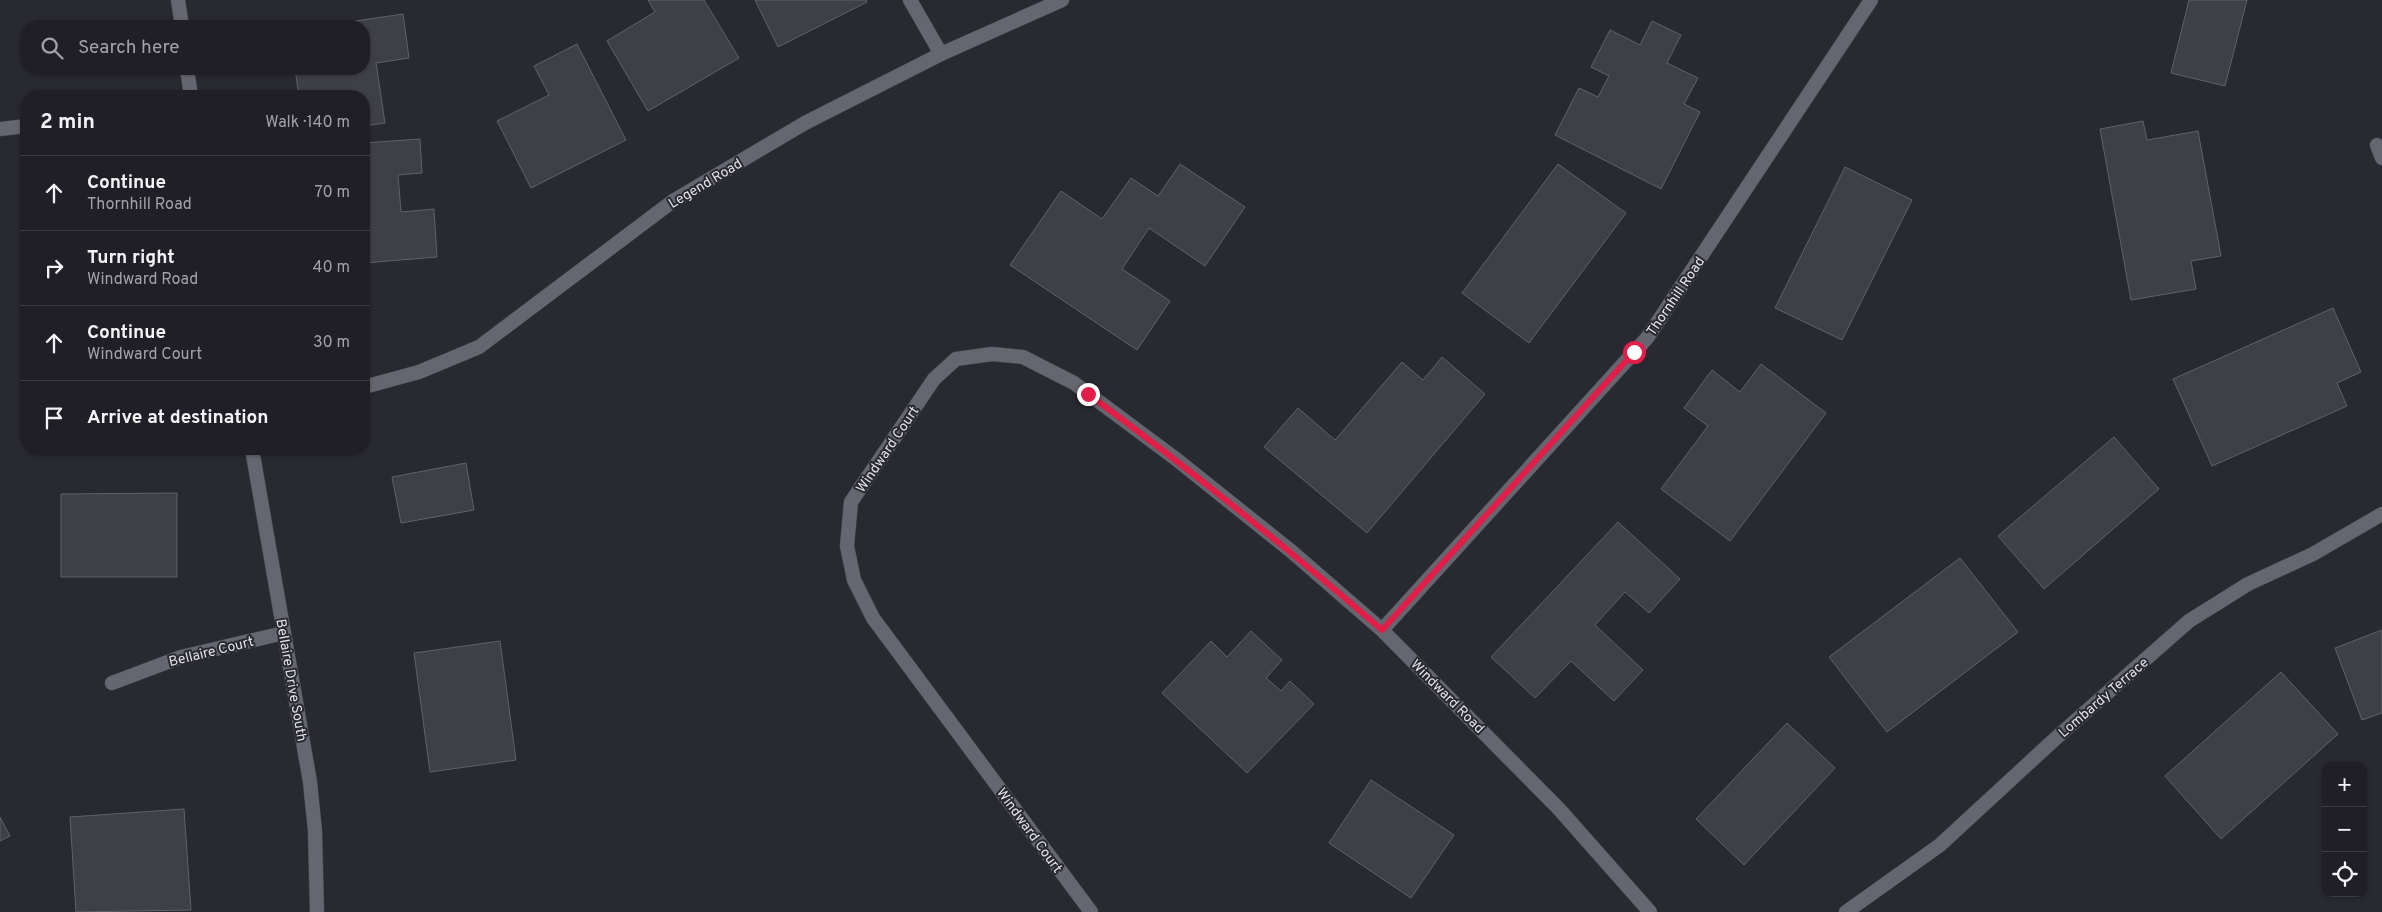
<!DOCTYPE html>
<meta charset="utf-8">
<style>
:root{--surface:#1f1f25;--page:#2c2c32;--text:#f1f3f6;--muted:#a1a2a7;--line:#3c3d42}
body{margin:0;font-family:Overpass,sans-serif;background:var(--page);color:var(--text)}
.controls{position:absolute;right:15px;bottom:15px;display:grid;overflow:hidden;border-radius:10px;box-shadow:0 1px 4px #0004}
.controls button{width:45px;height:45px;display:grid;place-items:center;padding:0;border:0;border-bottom:1px solid var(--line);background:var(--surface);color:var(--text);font:25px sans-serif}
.stop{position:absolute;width:15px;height:15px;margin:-11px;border:4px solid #e11d48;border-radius:50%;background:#fff}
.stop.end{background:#e11d48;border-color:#fff;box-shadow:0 1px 5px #0008}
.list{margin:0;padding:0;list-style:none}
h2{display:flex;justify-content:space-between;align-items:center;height:65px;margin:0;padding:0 20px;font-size:21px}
h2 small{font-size:16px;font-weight:400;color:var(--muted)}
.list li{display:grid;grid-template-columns:32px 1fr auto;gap:15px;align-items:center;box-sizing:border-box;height:75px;padding:0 20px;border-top:1px solid var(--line)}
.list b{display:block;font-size:19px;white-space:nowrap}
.list p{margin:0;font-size:16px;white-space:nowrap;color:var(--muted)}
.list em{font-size:16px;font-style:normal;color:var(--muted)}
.icon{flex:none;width:28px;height:28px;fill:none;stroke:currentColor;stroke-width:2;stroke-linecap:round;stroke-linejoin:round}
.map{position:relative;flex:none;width:2382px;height:912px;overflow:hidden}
.search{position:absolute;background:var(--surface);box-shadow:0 1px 4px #0004;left:20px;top:20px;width:350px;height:55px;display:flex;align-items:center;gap:12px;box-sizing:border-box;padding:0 18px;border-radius:20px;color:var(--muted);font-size:19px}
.panel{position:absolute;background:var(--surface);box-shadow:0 1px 4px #0004;left:20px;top:90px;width:350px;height:365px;border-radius:20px}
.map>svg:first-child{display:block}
.building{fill:#3e3f47;stroke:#60616a}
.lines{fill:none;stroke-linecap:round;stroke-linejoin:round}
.minor-casing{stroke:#44444a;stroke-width:15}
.tertiary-casing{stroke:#44444a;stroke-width:15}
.minor{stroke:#65666f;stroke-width:14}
.tertiary{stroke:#65666f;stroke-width:14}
.route{stroke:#e11d48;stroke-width:6}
.labels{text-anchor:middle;stroke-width:4;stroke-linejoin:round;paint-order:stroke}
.street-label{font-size:14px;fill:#e1e1e7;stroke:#292931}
</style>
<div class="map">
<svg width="2382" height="912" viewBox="0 0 2382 912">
<rect width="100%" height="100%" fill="#292931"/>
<!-- building -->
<path class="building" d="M648,0H704L739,58L648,111L607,41L655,12Z
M755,0H866L867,2L778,47Z
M2189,0H2247L2225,86L2171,73Z
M403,14L409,58L376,63L385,123L364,126V96H299L295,69H364V26H322Z
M1652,21L1681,35L1667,63L1698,78L1684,104L1700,112L1661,189L1555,135L1579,88L1598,97L1609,76L1591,67L1610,30L1640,45Z
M577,44L626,140L531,188L497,121L549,95L534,66Z
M2143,121L2147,140L2198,131L2221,256L2191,261L2196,289L2131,300L2100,129Z
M420,139L422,173L398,175L401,212L434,209L437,257L364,263V143Z
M1180,164L1245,207L1205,266L1149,228L1122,269L1170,301L1137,350L1010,265L1061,191L1102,219L1131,178L1158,196Z
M1558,164L1626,213L1529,343L1462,293Z
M1845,167L1912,200L1842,340L1775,308Z
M2333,308L2361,372L2337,383L2347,406L2212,466L2173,379Z
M1442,357L1485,394L1367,533L1264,447L1298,408L1335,440L1402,362L1423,380Z
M1761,364L1826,413L1730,541L1661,489L1708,426L1684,408L1712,370L1740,392Z
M2114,437L2159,489L2044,589L1998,536Z
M466,463L474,510L401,523L392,477Z
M177,493V577H61V494Z
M1618,522L1680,579L1649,613L1625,592L1595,625L1643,670L1614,701L1571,661L1535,698L1491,657Z
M1960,558L2018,632L1887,732L1829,657Z
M2382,630V713L2362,720L2335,648Z
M1251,631L1282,660L1266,678L1281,691L1290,681L1314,704L1247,773L1162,693L1211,641L1227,657Z
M500,641L516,760L430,772L414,653Z
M2281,672L2338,734L2221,839L2165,776Z
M1787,723L1835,768L1744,865L1696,819Z
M1371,780L1454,835L1411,898L1329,843Z
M184,809L191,910L76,912L70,817Z
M0,817L10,836L0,841Z"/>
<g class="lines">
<defs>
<path id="minor" d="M910,0L941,54
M0,129L26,126
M2377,145L2382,158
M1382,630L1647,338L1871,0
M112,683L181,657L284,633
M1091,912L873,618L854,580L847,546L851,502L934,379L956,359L992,354L1023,357L1074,383L1176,459L1291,551L1382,630L1559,809L1650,912
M1846,912L1940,845L2056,738L2189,621L2248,584L2313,554L2382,514"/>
<path id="tertiary" d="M178,0L182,26
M187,69L191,96
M364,387L419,372L479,347L673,201L805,123L941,54L1062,0
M252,449L310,782L315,831L317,912"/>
</defs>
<!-- minor casing -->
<use href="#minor" class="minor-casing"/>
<!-- tertiary casing -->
<use href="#tertiary" class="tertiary-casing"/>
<!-- minor -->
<use href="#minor" class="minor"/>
<!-- tertiary -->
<use href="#tertiary" class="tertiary"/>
</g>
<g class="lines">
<!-- route -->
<path class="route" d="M1088,394C1190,469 1287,548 1382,630L1634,352"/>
</g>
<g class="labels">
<!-- street labels -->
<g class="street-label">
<text transform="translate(705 183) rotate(-31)" y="5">Legend Road</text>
<text transform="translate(1675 296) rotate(-56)" y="5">Thornhill Road</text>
<text transform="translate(887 449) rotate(-56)" y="5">Windward Court</text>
<text transform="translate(211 651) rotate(-14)" y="5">Bellaire Court</text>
<text transform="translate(292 680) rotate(80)" y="5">Bellaire Drive South</text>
<text transform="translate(1448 696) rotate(45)" y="5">Windward Road</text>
<text transform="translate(2103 697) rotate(-41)" y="5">Lombardy Terrace</text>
<text transform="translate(1030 830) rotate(54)" y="5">Windward Court</text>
</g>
</g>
</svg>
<div class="controls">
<button>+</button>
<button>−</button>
<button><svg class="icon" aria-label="locate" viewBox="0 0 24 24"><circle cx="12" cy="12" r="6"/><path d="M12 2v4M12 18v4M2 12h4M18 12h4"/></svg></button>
</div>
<div class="stop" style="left:1634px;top:352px"></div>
<div class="stop end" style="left:1088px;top:394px"></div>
<div class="search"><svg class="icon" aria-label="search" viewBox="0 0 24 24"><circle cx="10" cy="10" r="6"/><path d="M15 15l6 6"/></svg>Search here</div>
<section class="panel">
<h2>2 min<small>Walk · 140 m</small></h2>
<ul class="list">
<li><svg class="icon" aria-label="ahead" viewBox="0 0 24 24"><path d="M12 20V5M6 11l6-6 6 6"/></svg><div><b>Continue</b><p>Thornhill Road</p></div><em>70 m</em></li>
<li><svg class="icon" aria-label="right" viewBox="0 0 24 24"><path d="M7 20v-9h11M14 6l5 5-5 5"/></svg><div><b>Turn right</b><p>Windward Road</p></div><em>40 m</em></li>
<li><svg class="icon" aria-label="ahead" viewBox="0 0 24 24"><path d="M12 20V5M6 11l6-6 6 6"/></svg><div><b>Continue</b><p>Windward Court</p></div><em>30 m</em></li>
<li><svg class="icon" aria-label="arrive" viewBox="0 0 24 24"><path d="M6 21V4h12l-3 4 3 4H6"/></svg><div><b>Arrive at destination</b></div></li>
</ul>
</section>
</div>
